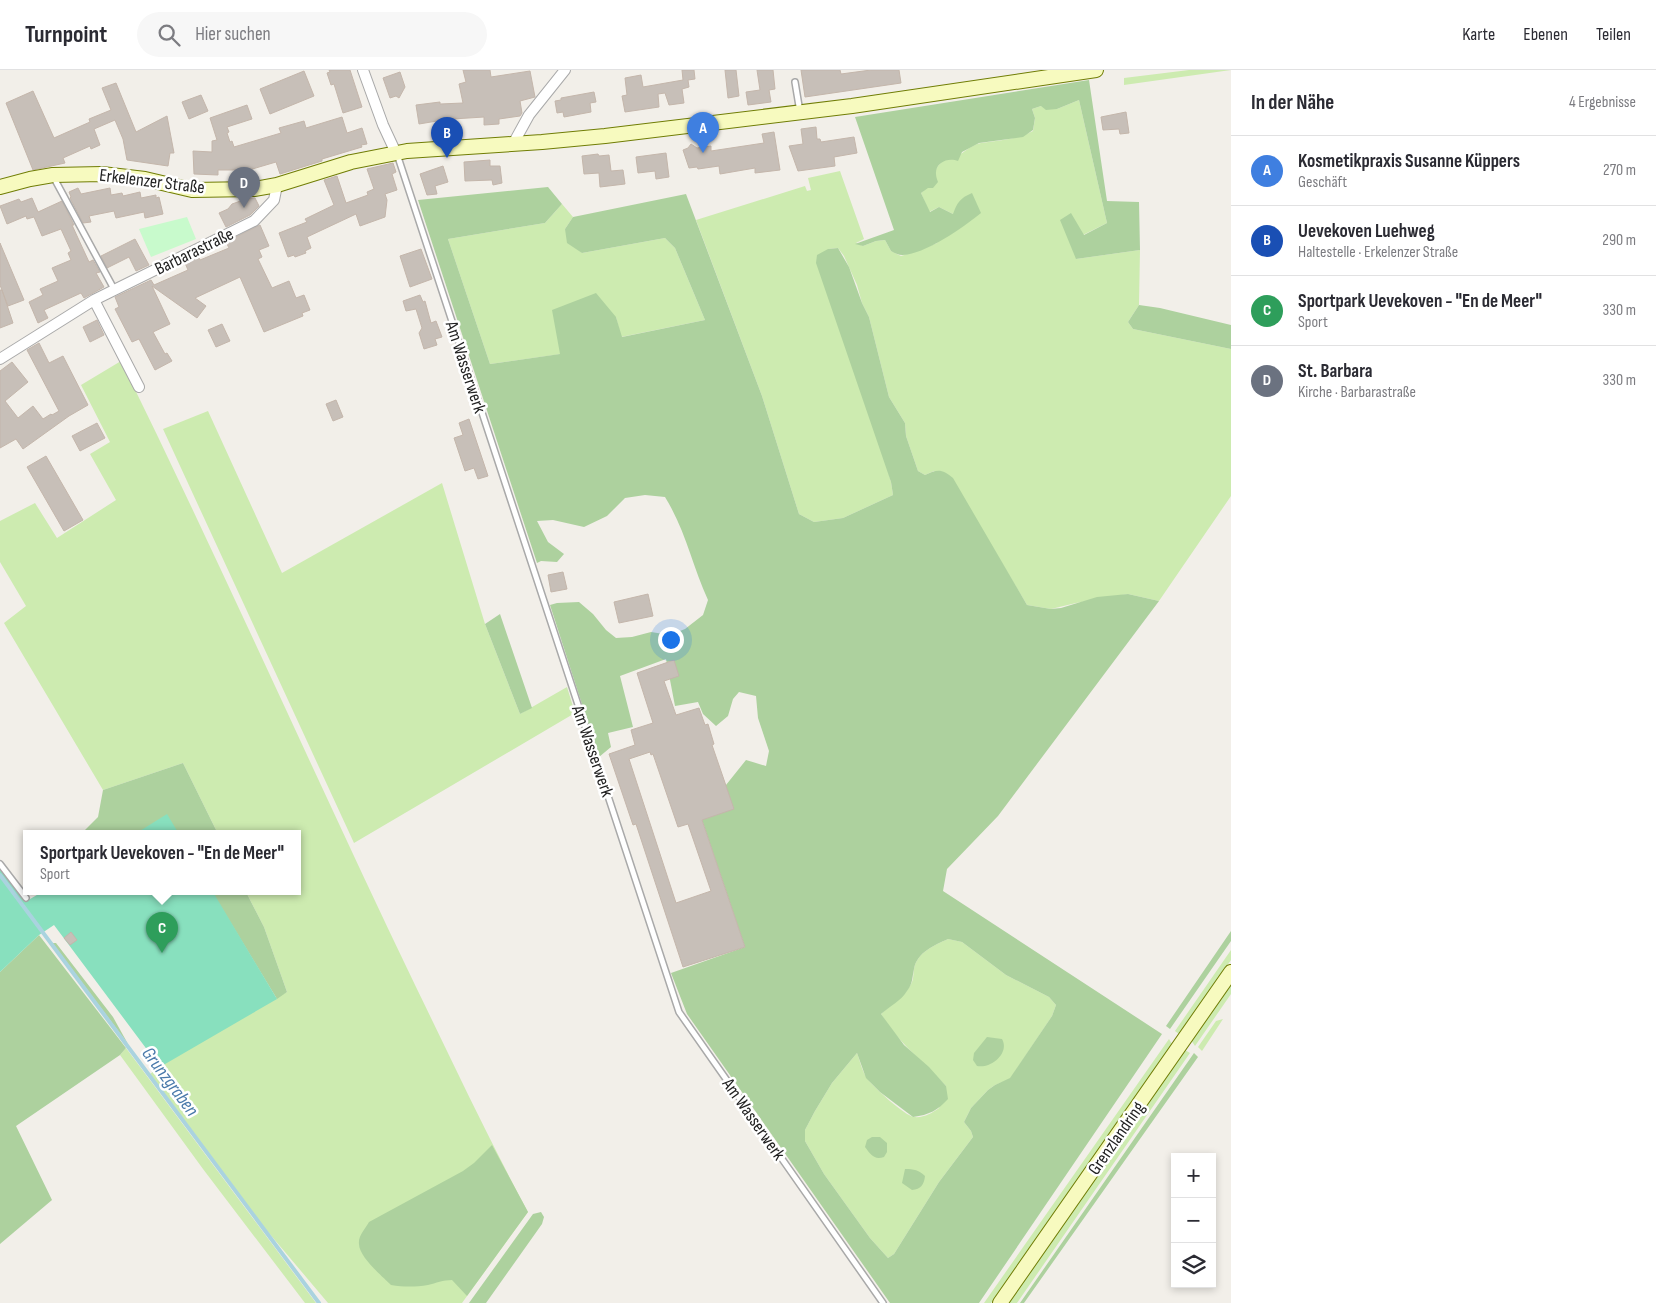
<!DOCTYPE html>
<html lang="de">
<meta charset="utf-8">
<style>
:root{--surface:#fff;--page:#f7f7f7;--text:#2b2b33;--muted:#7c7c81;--line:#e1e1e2;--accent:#b45309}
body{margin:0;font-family:"Sofia Sans Condensed",sans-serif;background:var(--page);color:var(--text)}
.controls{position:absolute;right:15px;bottom:15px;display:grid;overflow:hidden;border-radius:0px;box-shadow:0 2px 8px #0003}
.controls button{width:45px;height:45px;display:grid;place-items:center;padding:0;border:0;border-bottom:1px solid var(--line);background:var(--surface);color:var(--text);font:25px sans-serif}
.you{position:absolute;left:670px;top:569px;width:18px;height:18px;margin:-12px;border:4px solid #fff;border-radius:50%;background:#1a73e8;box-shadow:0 0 0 8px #1a73e833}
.badge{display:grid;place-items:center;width:32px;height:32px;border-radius:50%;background:var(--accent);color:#fff;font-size:16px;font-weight:700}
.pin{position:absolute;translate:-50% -41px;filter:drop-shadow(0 1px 2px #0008)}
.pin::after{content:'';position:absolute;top:26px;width:18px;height:15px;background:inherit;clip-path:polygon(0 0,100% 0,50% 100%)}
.popup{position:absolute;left:23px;top:760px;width:278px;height:65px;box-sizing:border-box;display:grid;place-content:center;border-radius:0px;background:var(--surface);filter:drop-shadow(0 1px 4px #0005);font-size:16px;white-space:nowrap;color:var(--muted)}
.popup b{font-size:19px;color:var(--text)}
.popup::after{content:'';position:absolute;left:50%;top:100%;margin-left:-10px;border:10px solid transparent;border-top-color:var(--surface)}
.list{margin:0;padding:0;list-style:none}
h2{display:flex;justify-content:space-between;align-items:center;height:65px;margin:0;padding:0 20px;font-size:21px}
h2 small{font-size:16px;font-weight:400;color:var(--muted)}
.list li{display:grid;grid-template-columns:32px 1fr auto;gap:15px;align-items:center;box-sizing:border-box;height:70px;padding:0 20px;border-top:1px solid var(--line)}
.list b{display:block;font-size:19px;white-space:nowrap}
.list p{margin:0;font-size:16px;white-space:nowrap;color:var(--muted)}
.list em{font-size:16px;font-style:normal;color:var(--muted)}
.icon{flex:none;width:28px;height:28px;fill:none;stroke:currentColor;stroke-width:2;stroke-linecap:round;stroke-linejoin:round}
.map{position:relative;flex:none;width:1231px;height:1233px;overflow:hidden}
header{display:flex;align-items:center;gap:30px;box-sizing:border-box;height:70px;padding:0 25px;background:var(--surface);border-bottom:1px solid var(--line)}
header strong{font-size:24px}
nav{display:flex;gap:28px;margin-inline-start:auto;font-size:18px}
.search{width:350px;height:45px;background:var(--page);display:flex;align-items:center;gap:12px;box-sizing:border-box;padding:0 18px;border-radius:28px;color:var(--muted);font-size:19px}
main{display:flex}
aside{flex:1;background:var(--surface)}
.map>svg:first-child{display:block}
.grass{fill:#cdebb0}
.forest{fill:#add19e;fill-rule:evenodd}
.park{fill:#c8facc}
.pitch{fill:#88e0be}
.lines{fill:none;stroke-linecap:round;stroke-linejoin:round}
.stream{stroke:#aad3df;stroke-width:4}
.building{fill:#c7bfb8;stroke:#c4b6ab;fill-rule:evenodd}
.service-casing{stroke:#a9a9a9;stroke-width:8}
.minor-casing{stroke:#a9a9a9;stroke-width:12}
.secondary-casing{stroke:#707d05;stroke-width:16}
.service{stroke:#fff;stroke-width:5}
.minor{stroke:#fff;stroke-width:10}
.secondary{stroke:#f7fabf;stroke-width:14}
.labels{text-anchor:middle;stroke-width:5;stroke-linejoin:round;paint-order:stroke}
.street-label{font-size:18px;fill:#222;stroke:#fff}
.water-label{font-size:19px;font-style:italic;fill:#4a7aab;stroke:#fff}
</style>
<header>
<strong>Turnpoint</strong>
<div class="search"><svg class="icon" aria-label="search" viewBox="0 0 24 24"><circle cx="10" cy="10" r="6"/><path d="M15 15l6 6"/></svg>Hier suchen</div>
<nav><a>Karte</a><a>Ebenen</a><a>Teilen</a></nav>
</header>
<main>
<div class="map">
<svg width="1231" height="1233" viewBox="0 0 1231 1233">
<rect width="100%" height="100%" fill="#f2efe9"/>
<!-- grass -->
<path class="grass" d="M1189,0H1231L1124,15V8Z
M1079,30L1107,153L1083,165L1076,189L1140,180L1139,235L1128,252L1133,259L1231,279V426L1159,531L1128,524L1076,533L1051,539L1027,535L993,478L934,401L925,405L918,401L906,366L905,353L889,327L869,247L862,233L857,215L844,186L838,178L828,179L891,412L893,425L843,448L814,452L799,444L762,326L696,150L805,116L807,121L811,120L808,108L840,101L864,169L856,173L863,176L876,171L885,170L891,181L901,186L920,180L937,173L953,144L939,137L929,142L921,123C932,115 933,98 943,91C946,89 950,90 954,88C963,84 970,75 981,73C999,70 1016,70 1033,61L1035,48L1032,39L1041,36L1057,39Z
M562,134L573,147L565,159L582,183L665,168L675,178L705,250L621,267L616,247L561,284L490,294L448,169L545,153Z
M121,291C223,498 316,709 416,917C453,993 488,1068 528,1142L462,1233H328L263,1156L150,1004L160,997L161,987L287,922L264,857L246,822H297V764H218L183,693L103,720L4,553L26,536L0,492V451L35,433L57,468L116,430L90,384L110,372L81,315Z
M208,341L282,503L442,413L485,554L520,644L567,617L575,643L354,773L163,359Z
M948,869L962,872L1006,905L1049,927L1056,935L1052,946L1010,1009L995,1015L988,1020L971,1038L964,1052L971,1061L973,1067L939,1112L894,1184L888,1188L870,1168L824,1104L805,1071V1060L815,1041L832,1013L857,983C860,991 862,1001 867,1008C872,1016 905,1046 914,1047C924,1048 932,1043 939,1038L946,1016C923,991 899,974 881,944C892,933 904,928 911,914C914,909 913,904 914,899C917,882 935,875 948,869Z
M1231,880V890L1179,964L1175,961Z
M1231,913V924L1195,976L1191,970Z
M1223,949L1202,981L1198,977L1216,951Z
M1169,969L1172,974L991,1233H984Z
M126,978L316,1233H305L203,1099L120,985Z
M1185,980L1190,983L1017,1233H1008Z"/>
<!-- forest -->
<path class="forest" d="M1089,10L1107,131L1139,132L1140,180L1076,189L1060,150L1071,143L1084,165L1107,153L1079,30L1057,39L1046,40L1041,36L1032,39L1035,48L1033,60L1023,67L979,73L962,82L958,91C949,87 935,92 936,104C936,107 937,109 938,112L933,118H928L921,123L930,142L939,137L953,144C957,133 960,128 972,123L981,143C964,157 924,185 902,185C899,185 894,183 891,181L885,170L876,171L863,176L855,174L894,160L855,47Z
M548,117L562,134L545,153L448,169L490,294L560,284L552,240L596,223L616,247L622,267L705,250L675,178L665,168L582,183L567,173L565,159L573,147L686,124L762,326L799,444L814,452L843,448L893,425L891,412L816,193L817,185L828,179L838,178L849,197L862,233L869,247L889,327L905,353L906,366L918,401L925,405C938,399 942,399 953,408L1027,535L1051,539L1061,538L1097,527L1128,524L1159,531L998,746L947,799L943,821L1162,964L979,1233H890L687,944L671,903L745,877L702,750L726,715L746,690L766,696L769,681L758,648L756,626L739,622L733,629L728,646L716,656L703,644L698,632L675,636L666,589L620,606L633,657L608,663L611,677L599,687L550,535L557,533L579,532L593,544L606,560L616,568L632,567L651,562L670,565L685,559L703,545L708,530C692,495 686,461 665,427L645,425L625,428L607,446L584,457L553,450L537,451L548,472L564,484L557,492L541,491L537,493L418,130ZM948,869L962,872L1006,905L1049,927L1056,935L1052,946L1010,1008L995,1015L988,1020L971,1038L964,1052L971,1061L973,1067L939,1112L894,1184L888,1188L870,1168L824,1104L805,1071V1060L815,1041L832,1013L857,983L866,1008L880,1022L913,1047C929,1045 938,1040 948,1029L946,1016L929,997L904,975L881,944C890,936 901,931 907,921C913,913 912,908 914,899C917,882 935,875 948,869Z
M1139,235L1160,238L1231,255V279L1133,259L1128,252Z
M500,544L532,638L520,644L485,554Z
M183,693L218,764H81L98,747L103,720Z
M212,822H246L264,857L287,922L277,929Z
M1231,861V871L1170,959L1166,956Z
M39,865L126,978L120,985L16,1056L52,1130L0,1174V902Z
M52,873H56L113,947L128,974Z
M987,967L1002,969C1010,983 991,999 977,996L973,990L974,983Z
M1194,983L1198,987L1024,1233H1020Z
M872,1067H880L887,1073V1082L884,1087C874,1090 871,1085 865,1077L867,1070Z
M492,1075L528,1142L467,1226L452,1210C443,1210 436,1213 428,1215C415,1217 404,1217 391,1215C382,1206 359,1187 359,1174C358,1166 365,1159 369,1152L463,1101L474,1093Z
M905,1099C914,1099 919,1100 925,1106C924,1115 921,1119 912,1120L902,1113Z
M541,1142L544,1147L542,1154L486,1233H469L533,1144Z"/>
<!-- park -->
<path class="park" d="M187,147L196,169L151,187L139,159Z"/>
<!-- pitch -->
<path class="pitch" d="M167,744L179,764H135Z
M0,798L25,832L42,822H213L277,929L160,997L54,855L39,865L0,902Z"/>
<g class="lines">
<!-- stream -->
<path class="stream" d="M0,805L319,1233"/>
</g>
<!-- building -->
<path class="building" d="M329,0H350L362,37L343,43L334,14L331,15L327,3L330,2Z
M463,0H490L491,7L530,1L535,27L520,31L522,43L520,46L499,49V54L484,55V47L437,50V51L419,54L416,35L440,32V34L463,33L459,14L466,12Z
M682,0H694L695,9L688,10L689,17L682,19L684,33L669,35L665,23L658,24L659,37L625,42L622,26L627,25L625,8L641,5L643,17L683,10Z
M725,0H736L739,26L728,28Z
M757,0H773L775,19L769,20L771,32L748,35L746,22L760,20Z
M801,0H840L841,4L871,0H899L901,13L805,27Z
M304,1L314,26L270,44L260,19Z
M400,2L405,17L399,28L396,26L390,28L383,8Z
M116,13L136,62L167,46L174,83H170L168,96L127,90L123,69L115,50L94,59L100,75L91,79L90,76L63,88L65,93L33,100L6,33L33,21L54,68L90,52L89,49L111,40L102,18Z
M594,22L596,32L590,33L591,42L564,47L563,42L557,43L555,31L561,30V28Z
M201,25L208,41L189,49L182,32Z
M247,35L252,49L227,57L229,62L227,63L230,72L232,71L234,77L281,63L279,58L304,51L306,58L342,47L347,63L362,58L367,74L361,75L362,77L322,89V91L280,104L276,92L249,100H218V105L194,104L193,81L212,82V71L217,70L210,48Z
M1126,42L1129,63L1120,64L1119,59L1103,60L1101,47Z
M816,57L817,69H820L821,72L854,67L857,83L834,87L835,96L798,101L789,76L803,74L801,59Z
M774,62L780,100L755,103V98L720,104L719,96L698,99L697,97L689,98L683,80L688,78L691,74L697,78L711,76V81L764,73L762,64Z
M666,83L669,107L656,109L655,101L638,103L636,87Z
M598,84L599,86L609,85L611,101L623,100L625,114L600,117L599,103L584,104L582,86Z
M490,90V96H500L502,113L493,115L492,110L465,111L464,92Z
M393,93L396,102L392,104L397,120L385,124L387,130L385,147L360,156L356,144L307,167L311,178L305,181L306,183L295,187L294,185L288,187L279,163L307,152L305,149L334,135L324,110L337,106L346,133L368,125L367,122L374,119L367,99Z
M443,96L448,112L435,116L437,124L427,125L420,104Z
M78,118L81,124L110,118L111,125L122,123L123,126L140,122L141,128L156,125V128L159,127L163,144L145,148L144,142L116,148L114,141L89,146L91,152L83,153L70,128L71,127L69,122Z
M32,128L38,142L62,131L74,155H72L89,192L93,190L100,202L96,203L104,217L84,228L81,223L44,240L48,248L38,253L29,232L43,225L40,219L58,211L52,198L71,190L68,183L71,181L61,159L42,166L34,147L27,149L26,146L7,154L0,136L19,129L21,132Z
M249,128H255L259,136L250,145L226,157L219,143L228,139L232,134Z
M260,155L269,176L259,180L262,187L258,189L272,218L289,211L296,228L304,225L310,240L302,243L303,246L264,262L240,207L195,228L206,236L197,248L152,216L170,254L153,262L165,284L167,283L172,291L155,300L139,269L132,272L115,239L119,237L115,227L151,210L154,215L188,200L185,193L198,186L200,190L229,178L226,172Z
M135,169L149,195L136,201L129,187L107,198L101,186Z
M0,173L24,230L8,236L0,215Z
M421,179L432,209L410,217L400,186Z
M0,220H2L13,253L0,258Z
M420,225L423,232L425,231L431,253L436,251L442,267L435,269L437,275L424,279L419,263L422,258L416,239L406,241L403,231Z
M97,250L104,265L90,272L83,257Z
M222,254L230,271L216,277L208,260Z
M39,273L49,293L63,286L88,335L69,346L23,379L16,369L0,378V301L12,292L28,312L5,331L18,348L33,336L43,349L51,344L52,345L59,341L27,280Z
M336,330L343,347L333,351L326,334Z
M469,349L488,406L478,409L474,398L465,401L454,368L463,365L459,353Z
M97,353L105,368L80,381L72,366Z
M46,386L83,450L64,461L27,397Z
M563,502L567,519L551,522L548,505Z
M648,524L653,546L619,553L614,532Z
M674,590L679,606L664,611L676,645L699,638L705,655L708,654L714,674L712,675L734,739L702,750L745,877L683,897L636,754L633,755L609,684L635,675L631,660L653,653L637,603ZM650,682L651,685L653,684L678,757L688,754L711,821L676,833L629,689Z
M71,862L77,870L70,875L64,868Z"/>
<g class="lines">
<defs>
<path id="service" d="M795,12L800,42
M397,84L679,942L883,1233
M54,108L114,219
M0,794L26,828"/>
<path id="minor" d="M363,0L383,55L396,83
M513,74L529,45L565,0
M94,230L139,317
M0,289L94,230L254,151L274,130L277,115"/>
<path id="secondary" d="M0,117L30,109L53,105L102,104L145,109L192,120L254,119L277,115L351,92L407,81L542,72L605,66L852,36L1096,0
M1000,1233L1231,902"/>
</defs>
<!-- service casing -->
<use href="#service" class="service-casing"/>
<!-- minor casing -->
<use href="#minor" class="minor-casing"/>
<!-- secondary casing -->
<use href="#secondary" class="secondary-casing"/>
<!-- service -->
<use href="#service" class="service"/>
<!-- minor -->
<use href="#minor" class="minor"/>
<!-- secondary -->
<use href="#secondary" class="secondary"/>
</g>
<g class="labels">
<!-- street labels -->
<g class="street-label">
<text transform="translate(152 111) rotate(7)" y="6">Erkelenzer Straße</text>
<text transform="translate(194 181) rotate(-26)" y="6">Barbarastraße</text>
<text transform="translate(466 297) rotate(72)" y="6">Am Wasserwerk</text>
<text transform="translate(593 681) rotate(71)" y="6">Am Wasserwerk</text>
<text transform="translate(754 1049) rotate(55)" y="6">Am Wasserwerk</text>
<text transform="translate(1116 1068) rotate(-55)" y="6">Grenzlandring</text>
</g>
<!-- water labels -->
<g class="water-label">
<text transform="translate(171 1011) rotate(53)" y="7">Grunzgraben</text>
</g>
</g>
</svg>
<div class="controls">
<button>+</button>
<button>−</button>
<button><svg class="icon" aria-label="layers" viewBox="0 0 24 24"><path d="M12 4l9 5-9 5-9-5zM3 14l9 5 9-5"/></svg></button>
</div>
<div class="you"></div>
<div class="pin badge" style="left:703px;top:83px;background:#3f7fe0">A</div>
<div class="pin badge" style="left:447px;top:88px;background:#1a4fb4">B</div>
<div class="pin badge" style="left:162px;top:883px;background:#2e9e5b">C</div>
<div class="popup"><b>Sportpark Uevekoven - &quot;En de Meer&quot;</b>Sport</div>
<div class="pin badge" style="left:244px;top:138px;background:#6b7280">D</div>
</div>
<aside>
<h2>In der Nähe<small>4 Ergebnisse</small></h2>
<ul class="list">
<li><span class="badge" style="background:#3f7fe0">A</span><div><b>Kosmetikpraxis Susanne Küppers</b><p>Geschäft</p></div><em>270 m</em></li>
<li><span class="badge" style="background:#1a4fb4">B</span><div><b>Uevekoven Luehweg</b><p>Haltestelle · Erkelenzer Straße</p></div><em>290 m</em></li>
<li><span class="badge" style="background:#2e9e5b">C</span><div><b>Sportpark Uevekoven - &quot;En de Meer&quot;</b><p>Sport</p></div><em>330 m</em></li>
<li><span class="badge" style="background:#6b7280">D</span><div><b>St. Barbara</b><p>Kirche · Barbarastraße</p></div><em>330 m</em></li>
</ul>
</aside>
</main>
